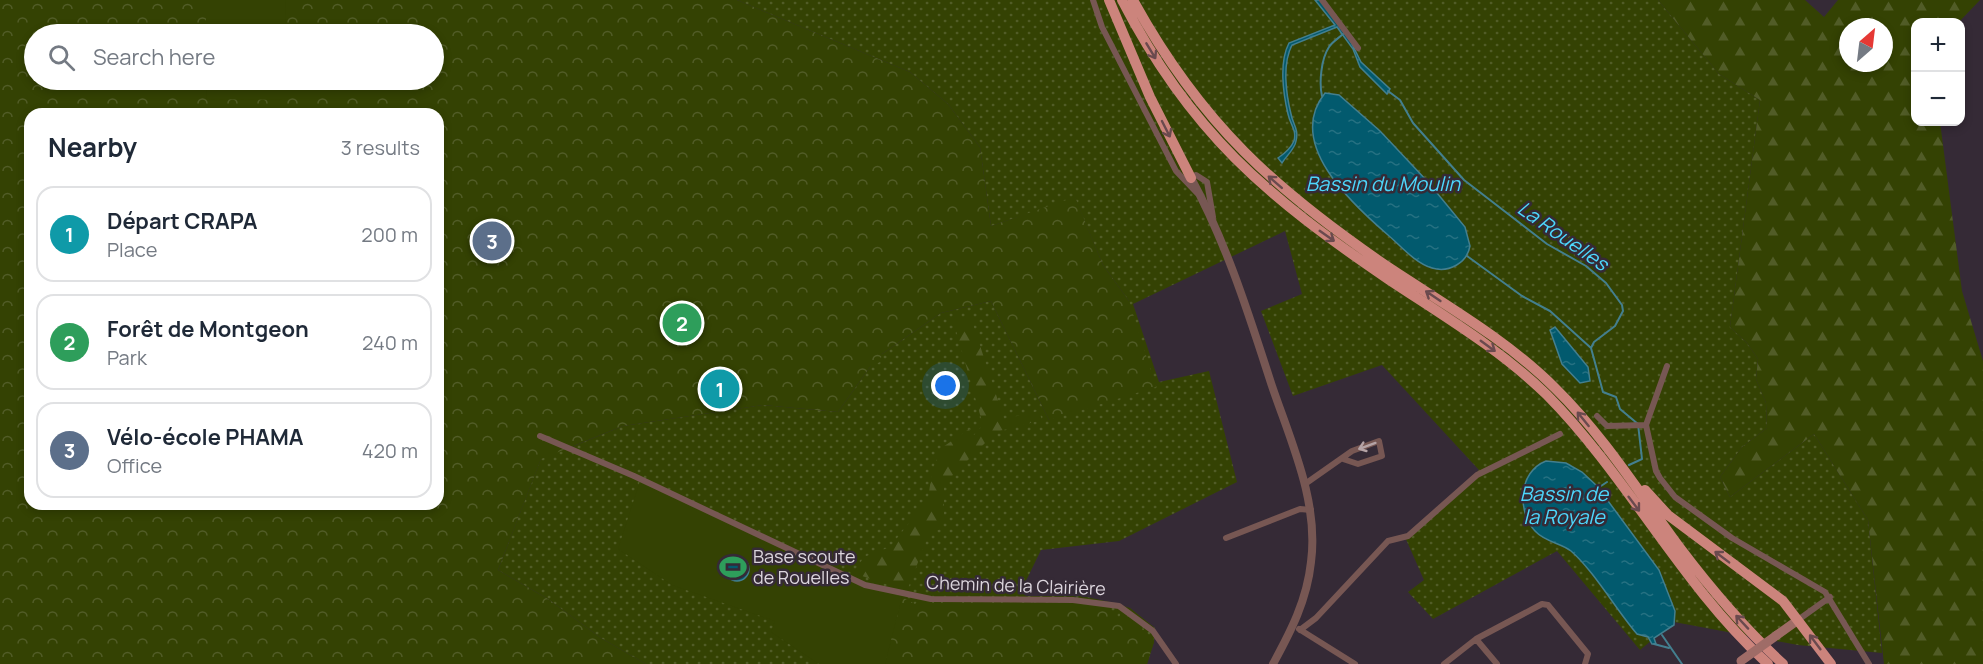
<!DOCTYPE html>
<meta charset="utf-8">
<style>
:root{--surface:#fff;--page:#f2f2f3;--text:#1f2937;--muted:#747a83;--line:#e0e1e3;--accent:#111827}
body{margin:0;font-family:Manrope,sans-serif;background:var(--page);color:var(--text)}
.controls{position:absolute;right:18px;top:18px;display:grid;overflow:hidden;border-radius:12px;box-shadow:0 3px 9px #0003}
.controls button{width:54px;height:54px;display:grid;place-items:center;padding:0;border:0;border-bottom:2px solid var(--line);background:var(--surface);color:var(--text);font:30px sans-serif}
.compass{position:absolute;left:1839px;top:18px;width:54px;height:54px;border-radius:50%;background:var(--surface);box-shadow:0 3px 9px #0003;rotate:28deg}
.you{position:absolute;left:946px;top:386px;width:21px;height:21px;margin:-15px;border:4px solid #fff;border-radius:50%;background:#1a73e8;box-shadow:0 0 0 9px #1a73e833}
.badge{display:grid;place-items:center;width:39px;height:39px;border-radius:50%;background:var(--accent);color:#fff;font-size:20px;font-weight:700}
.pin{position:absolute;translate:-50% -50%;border:3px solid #fff;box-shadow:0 2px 6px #0006}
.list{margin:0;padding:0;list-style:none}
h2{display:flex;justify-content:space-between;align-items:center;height:78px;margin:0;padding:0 24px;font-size:26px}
h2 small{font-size:20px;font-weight:400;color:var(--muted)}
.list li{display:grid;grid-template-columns:39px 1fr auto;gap:18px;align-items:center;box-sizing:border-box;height:96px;margin:0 12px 12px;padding:0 12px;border:2px solid var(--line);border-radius:18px}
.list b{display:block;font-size:22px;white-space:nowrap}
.list p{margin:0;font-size:20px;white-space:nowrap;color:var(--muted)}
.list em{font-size:20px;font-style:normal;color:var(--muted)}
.icon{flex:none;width:33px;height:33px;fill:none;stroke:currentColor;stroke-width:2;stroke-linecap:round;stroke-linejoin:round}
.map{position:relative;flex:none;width:1983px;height:664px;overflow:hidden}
.search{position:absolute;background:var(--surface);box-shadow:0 3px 9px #0003;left:24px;top:24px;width:420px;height:66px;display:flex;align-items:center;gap:15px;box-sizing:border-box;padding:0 21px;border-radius:33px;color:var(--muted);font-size:22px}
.panel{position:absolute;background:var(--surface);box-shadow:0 3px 9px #0003;left:24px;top:108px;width:420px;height:402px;border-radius:18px}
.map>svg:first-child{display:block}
.grass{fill:url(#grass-dots)}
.forest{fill:url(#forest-firs);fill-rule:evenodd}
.park{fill:url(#park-crowns);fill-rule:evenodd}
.pitch{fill:#344203}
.water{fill:url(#water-ripples);stroke:#437f8f;stroke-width:1.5}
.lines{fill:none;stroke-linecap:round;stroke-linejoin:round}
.stream{stroke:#437f8f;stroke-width:2}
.minor{stroke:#775753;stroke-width:6}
.tertiary{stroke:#775753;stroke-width:8}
.secondary{stroke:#9f6c67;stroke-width:9}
.trunk{stroke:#cc847c;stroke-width:10}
.secondary-bridge{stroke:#9f6c67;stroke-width:9}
.oneway{stroke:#6a4a4e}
.oneway2{stroke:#b4a3a6}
.labels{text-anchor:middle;stroke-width:5;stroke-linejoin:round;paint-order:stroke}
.poi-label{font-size:18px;fill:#dcd5dd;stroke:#352a36;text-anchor:start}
.street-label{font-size:18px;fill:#dcd5dd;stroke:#352a36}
.water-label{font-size:20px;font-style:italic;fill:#4dd7fc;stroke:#352a36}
</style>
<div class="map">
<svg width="1983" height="664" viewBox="0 0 1983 664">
<defs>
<pattern id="grass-dots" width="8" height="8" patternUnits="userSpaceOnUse" patternTransform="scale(1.5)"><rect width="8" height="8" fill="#344203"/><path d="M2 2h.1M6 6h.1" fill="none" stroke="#515c27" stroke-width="1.8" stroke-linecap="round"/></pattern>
<pattern id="forest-firs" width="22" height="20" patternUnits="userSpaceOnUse" patternTransform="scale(1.5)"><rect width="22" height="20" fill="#344203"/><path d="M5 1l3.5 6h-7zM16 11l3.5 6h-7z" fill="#515c27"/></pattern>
<pattern id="park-crowns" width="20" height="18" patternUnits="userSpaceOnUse" patternTransform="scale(1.5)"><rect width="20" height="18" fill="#344203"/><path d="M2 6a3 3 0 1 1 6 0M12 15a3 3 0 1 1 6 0" fill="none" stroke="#515c27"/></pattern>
<pattern id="water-ripples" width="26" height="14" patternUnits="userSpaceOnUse" patternTransform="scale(1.5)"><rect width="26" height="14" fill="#025a6e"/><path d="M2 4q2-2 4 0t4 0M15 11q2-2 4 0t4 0" fill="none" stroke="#267182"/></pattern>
</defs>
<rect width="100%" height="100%" fill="#352a36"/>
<!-- grass -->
<path class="grass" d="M737,0H1658L1719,74L1760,100L1730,327L1747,343L1758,359L1756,379L1766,403L1767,428L1742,447L1720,477L1730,497L1814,434L1868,520L1882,653L1798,645L1674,622L1640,650L1557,551L1433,619L1408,592L1424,580L1405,537L1479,470L1382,365L1293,396L1261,311L1302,294L1285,231L1133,304L1159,382L1209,371L1237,482L1119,541L1041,550L1021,591L1026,596H1082L1114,603L1130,608L1155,628L1154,642L1147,664H646L601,638L548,599L498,570L547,443L564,450L623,426L763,405L838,412L870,367L882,354L941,313L991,301L1049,420L1129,301L1103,265L1075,198L991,226L980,147L948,104L910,72Z"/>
<!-- forest -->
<path class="forest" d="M1658,0H1805L1824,17L1838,0H1980L1959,22H1916V122H1940L1962,291L1983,361V664H1884L1868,520L1814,434L1730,497L1720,477L1742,447L1767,428L1766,403L1756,379L1758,359L1747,343L1730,327L1760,100L1719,74ZM1848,27H1884V63H1848Z
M970,315L1004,419L1039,411L1042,420L996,432L944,484V521L939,530L931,528L907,591L853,573L864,557L890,547L928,499L932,472L940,449L969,429L974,435L983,425L953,320Z"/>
<!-- park -->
<path class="park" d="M0,0H737L910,72L948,104L980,147L991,226L1075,197L1103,265L1129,301L1156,387L1049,420L991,301L941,313L882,354L880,362L870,367L838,412L763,405L623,426L541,459L498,570L548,599L601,638L646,664H0ZM34,34H434V80H34ZM30,114H438V504H30Z
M902,597L915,604L918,601L1074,603L1108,608L1111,616L1119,619L1121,611L1140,624L1154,642L1147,664H885Z"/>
<!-- pitch -->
<path class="pitch" d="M206,0H286L285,34H206Z
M206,80H284V100L207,99Z
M640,481L864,586L902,597L885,664H819L771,632L775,621L672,585L618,549Z"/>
<!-- water -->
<path class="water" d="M1315,0H1321L1350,40L1361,62L1390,89L1387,94L1360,67L1353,49L1337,27L1292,45C1282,64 1286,94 1291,114C1293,125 1299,129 1296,141C1295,149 1286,156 1282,163L1278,158C1284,154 1291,148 1294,141C1297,130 1290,124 1288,114C1283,93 1279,62 1289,43L1335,25Z
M1325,93L1339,95L1380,131L1428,182L1465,227L1470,246C1467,263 1449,273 1432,268C1415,263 1401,246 1388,235C1351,203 1285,143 1325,93Z
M1555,327L1588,367L1590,381L1580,383L1562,364L1550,330Z
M1546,461L1566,463L1582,472L1597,486L1659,570L1675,611L1674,625L1654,638L1656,644H1652L1648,637L1637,634C1617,611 1594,571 1571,551C1561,543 1545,542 1535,531C1517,511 1518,472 1546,461Z
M725 569a12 12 0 1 1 24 0a12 12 0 1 1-24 0Z"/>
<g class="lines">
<!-- stream -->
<path class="stream" d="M1388,91L1400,100L1413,123L1464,180L1547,244L1586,266L1606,283L1622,305L1623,311L1615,326L1594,342L1591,348L1603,392L1616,397L1620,409L1638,424L1642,459L1629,465
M1322,96C1319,83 1321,59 1329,47C1332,42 1339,38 1343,34
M1467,256L1522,296L1550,311L1591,348
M1598,488L1607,482
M1662,635L1682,664
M1654,644L1669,648"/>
<!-- minor -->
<path class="minor" d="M1093,0L1102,27L1176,171L1197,193
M1322,0L1358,48
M1190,178L1196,175L1207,182L1213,217
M1667,366L1646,425L1656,471L1660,478L1675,497L1732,538L1825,592L1869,664
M1597,416L1607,426L1646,425
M540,436L634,476L865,585L931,599L1073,600L1119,606L1153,631L1176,664
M1305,484L1352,451L1379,441L1382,456L1358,464L1343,459
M1226,538L1300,509L1311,510
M1798,620L1830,597
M1299,629L1355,664
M1300,630L1316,618L1388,541L1408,536L1477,475L1560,434
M1476,639L1497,664
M1444,664L1476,639L1542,604L1548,605L1588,654L1585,664"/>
<!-- tertiary -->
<path class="tertiary" d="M1191,178C1227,244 1249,315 1272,386C1291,442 1319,502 1311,562C1307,600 1291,631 1273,664"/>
<!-- secondary -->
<path class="secondary" d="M1777,635L1798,620"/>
<!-- trunk -->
<path class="trunk" d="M1109,0L1150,97L1191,178
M1122,0C1190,132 1267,197 1388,279C1442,315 1500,349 1547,395C1629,478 1681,585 1768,664
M1133,0C1201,124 1276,191 1391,269C1447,306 1507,340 1555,388C1603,435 1640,494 1680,548C1711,589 1745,629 1783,664
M1645,490L1668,515L1783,601L1831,664"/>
<!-- secondary-bridge -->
<path class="secondary-bridge" d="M1741,661L1777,635"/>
</g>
<!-- one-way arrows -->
<defs><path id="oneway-shaft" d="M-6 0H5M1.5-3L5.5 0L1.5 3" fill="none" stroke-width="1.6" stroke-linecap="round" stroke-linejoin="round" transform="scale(1.5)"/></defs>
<g class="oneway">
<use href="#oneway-shaft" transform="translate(1151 51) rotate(59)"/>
<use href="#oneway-shaft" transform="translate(1166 129) rotate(63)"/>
<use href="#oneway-shaft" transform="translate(1275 182) rotate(-139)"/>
<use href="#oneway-shaft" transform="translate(1327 236) rotate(35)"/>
<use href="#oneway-shaft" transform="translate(1433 296) rotate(-146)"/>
<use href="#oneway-shaft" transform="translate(1488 346) rotate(36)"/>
<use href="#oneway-shaft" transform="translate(1583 419) rotate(-129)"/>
<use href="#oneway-shaft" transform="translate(1634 504) rotate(53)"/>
<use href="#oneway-shaft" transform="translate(1722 557) rotate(-143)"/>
<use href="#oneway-shaft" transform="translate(1742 622) rotate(-133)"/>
<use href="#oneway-shaft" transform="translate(1815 642) rotate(-127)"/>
</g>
<use class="oneway2" href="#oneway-shaft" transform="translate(1367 446) rotate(160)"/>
<!-- icons -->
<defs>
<symbol id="stadium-bare" viewBox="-9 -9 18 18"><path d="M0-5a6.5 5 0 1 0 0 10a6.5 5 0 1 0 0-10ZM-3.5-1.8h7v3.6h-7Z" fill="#2e9e5b" stroke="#352a36" stroke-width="2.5" paint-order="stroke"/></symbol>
</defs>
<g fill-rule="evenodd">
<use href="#stadium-bare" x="714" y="548" width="38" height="38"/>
</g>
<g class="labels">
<!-- poi labels -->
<g class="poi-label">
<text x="753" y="563">Base scoute<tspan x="753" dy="21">de Rouelles</tspan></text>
</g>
<!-- street labels -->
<g class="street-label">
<text transform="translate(1016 586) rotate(2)" y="6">Chemin de la Clairière</text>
</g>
<!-- water labels -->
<g class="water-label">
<text x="1383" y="191">Bassin du Moulin</text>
<text transform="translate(1563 236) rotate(35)" y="7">La Rouelles</text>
<text x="1564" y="501">Bassin de<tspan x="1564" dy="23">la Royale</tspan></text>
</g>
</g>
</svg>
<div class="controls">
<button>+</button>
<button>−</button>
</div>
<svg class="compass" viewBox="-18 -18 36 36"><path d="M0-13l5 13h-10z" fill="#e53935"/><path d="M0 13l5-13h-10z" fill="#747a83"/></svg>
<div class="you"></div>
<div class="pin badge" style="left:720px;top:389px;background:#0f9aa8">1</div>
<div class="pin badge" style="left:682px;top:323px;background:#2e9e5b">2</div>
<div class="pin badge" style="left:492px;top:241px;background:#5c6f8a">3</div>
<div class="search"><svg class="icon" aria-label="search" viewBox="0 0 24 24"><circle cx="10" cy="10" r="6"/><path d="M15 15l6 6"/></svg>Search here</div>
<section class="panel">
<h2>Nearby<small>3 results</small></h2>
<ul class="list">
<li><span class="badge" style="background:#0f9aa8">1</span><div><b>Départ CRAPA</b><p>Place</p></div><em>200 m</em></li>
<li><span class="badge" style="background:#2e9e5b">2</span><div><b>Forêt de Montgeon</b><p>Park</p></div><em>240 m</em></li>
<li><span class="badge" style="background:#5c6f8a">3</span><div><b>Vélo-école PHAMA</b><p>Office</p></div><em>420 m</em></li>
</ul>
</section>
</div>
